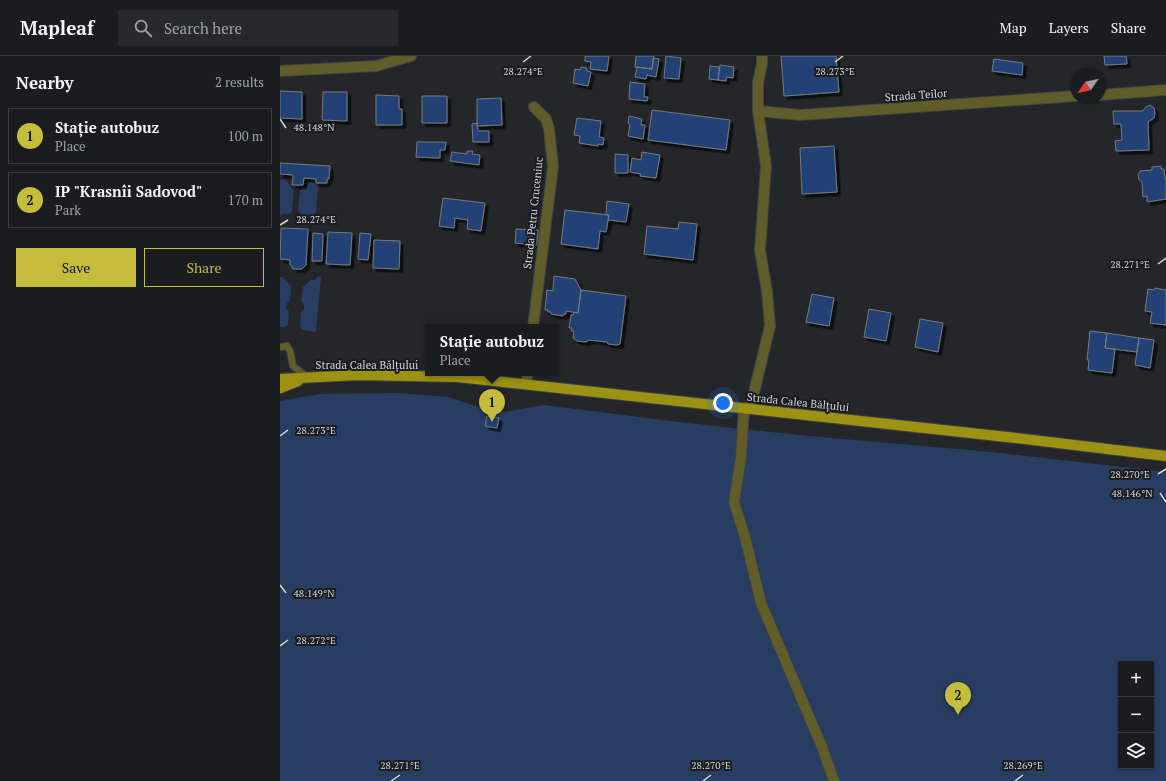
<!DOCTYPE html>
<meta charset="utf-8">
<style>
:root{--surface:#1b1c1f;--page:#28292c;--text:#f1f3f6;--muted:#a0a1a4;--line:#393a3d;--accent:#c6bc3c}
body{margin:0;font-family:"PT Serif",serif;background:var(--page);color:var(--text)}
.controls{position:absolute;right:12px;bottom:12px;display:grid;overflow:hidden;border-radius:0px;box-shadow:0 1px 3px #0004}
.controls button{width:36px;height:36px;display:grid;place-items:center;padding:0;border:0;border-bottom:1px solid var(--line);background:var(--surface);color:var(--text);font:20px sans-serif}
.compass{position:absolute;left:790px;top:12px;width:36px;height:36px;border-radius:50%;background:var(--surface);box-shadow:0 1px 3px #0004;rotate:236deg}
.you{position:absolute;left:443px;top:347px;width:14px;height:14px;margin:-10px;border:3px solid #fff;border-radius:50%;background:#1a73e8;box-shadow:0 0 0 6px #1a73e833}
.badge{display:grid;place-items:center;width:26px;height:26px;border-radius:50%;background:var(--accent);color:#111;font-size:13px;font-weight:700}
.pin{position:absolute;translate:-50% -33px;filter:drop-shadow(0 1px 2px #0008)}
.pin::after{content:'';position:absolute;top:21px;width:14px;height:12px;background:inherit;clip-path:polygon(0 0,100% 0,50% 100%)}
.popup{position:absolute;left:145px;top:268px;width:134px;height:52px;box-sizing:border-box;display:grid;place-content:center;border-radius:0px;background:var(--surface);filter:drop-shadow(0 1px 3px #0005);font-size:13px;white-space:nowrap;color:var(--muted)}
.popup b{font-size:15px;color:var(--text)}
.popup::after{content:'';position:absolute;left:50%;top:100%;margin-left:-8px;border:8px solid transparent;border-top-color:var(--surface)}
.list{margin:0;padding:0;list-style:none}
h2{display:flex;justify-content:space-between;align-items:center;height:52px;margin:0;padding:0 16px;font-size:17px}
h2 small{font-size:13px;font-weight:400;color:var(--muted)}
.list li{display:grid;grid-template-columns:26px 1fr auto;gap:12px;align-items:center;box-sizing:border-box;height:56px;margin:0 8px 8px;padding:0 8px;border:1px solid var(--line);border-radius:0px}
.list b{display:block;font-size:15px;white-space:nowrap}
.list p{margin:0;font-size:13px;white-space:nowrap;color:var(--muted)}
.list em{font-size:13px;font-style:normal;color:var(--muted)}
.actions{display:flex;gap:8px;padding:12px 16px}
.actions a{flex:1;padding:9px 0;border:1px solid var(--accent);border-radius:0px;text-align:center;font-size:14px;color:var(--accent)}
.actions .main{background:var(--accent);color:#111}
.icon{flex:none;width:22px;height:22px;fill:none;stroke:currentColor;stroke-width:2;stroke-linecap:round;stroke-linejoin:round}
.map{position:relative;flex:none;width:886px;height:725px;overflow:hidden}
header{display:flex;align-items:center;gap:24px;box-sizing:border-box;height:56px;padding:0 20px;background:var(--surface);border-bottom:1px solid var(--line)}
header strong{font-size:19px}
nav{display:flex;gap:22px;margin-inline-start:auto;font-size:14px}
.search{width:280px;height:36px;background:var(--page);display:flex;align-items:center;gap:10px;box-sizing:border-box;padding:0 14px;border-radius:0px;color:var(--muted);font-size:15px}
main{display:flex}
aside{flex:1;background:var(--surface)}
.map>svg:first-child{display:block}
.green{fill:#273d62;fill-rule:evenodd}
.building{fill:#224276;stroke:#77797d;filter:url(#shadow)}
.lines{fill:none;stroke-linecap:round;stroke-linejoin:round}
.lane-casing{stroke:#404245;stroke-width:8}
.street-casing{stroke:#404245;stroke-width:12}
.primary-casing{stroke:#404245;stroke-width:12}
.lane{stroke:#605d2a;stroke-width:6}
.street{stroke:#605d2a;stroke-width:10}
.primary{stroke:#9c9211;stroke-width:10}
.ticks{fill:none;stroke:#d5d6d8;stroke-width:1.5}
.labels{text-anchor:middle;stroke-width:4;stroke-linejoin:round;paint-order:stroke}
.street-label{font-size:11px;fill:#d5d6d8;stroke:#1a1c1f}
.ticks-label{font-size:10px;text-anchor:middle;fill:#d5d6d8;stroke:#1a1c1f;stroke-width:4;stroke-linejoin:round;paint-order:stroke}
</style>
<header>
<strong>Mapleaf</strong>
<div class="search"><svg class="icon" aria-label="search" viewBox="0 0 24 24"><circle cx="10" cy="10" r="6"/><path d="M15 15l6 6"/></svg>Search here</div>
<nav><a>Map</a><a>Layers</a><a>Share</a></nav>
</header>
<main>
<aside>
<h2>Nearby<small>2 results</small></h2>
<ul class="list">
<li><span class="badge">1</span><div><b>Stație autobuz</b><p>Place</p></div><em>100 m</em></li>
<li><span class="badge">2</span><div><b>IP &quot;Krasnîi Sadovod&quot;</b><p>Park</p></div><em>170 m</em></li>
</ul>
<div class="actions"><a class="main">Save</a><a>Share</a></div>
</aside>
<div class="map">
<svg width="886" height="725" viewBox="0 0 886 725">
<defs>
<filter id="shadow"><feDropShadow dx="3.5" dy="3.5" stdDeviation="0" flood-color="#0009"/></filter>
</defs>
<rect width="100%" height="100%" fill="#242629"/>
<!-- green -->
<path class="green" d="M0,123L6,124L14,135L12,156L9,158L4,157L0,160Z
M30,126L34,127L38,131L36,156L32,160L22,159L18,154L20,135Z
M38,220L41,221L36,276L22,274L20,271L21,256L24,254V249L21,244L23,231L31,224H35Z
M0,221H3L11,230L10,244L7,247L6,253L9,255L8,269L5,271H0Z
M118,337L168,341L202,352L225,356L264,349L399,366L529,380L712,396L886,416V725H0V345L40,338ZM841,608H871V710H841Z"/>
<!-- building -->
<path class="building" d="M305,0H329L327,15L310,13L311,6L305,5Z
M356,0H374L372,13L355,11Z
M386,0L401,2L399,23L384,22Z
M501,0H556L559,36L504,40Z
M824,0H846L847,8L825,9Z
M373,2L379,3L376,21L367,19L366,23L355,21L357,11L372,13Z
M714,3L743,7L742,19L712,15Z
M440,9L454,11L453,22L446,21V25L438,24Z
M430,10L439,11L438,24L429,23Z
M301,11L307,12V15L311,16L308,30L293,27L295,13L300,14Z
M350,26L365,28L364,41H368L367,45L349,43Z
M0,35L22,36V63L0,62Z
M43,36H67V65L42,64Z
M96,39L119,40V53H122V69H96Z
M142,40H167V67H142Z
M221,42L222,69L197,70V43Z
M870,49L874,52L875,57L874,62L868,66L869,94L836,95L835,85L842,84L841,68H834L833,55H863L866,51Z
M372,54L450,64L446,94L368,84Z
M349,60L362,63L361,69H365L363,83L348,80L350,69L348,67Z
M297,62L321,65L319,81L324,82L323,89L318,88V90L299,87L300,80L294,79Z
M197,67L198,75H209V86H193L192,68Z
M137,86H166L165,94H160V102L136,101Z
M554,90L557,136L522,138L520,92Z
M187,95H193L192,98L200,99L199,109L170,105L172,96L187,98Z
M362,96L380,99L376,122L360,120L361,118L350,116L352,102L361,104Z
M335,98L348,99V117H335Z
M0,107L50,110L49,123H47V127H36V123L24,122L23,129H12L13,119L0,118Z
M881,110V113H884L886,127V143L867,146V140L863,141L862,126L859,124L858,119L860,115L872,114V111Z
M163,142L205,147L201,175L187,173L188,164L175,162L174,172L159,170Z
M327,145L349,148L346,166L328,164L329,159H326Z
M285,154L329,159L326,176L320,175L318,193L281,188Z
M399,166L417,168L413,204L364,198L367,170L398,173Z
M1,172L28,173L26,209L22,213H13L10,208V204L0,203Z
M236,173L258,174L257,189L235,187Z
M48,176L72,177L70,209L46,208Z
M33,177L43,178L42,205H32Z
M80,177L91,178L88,204L78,203Z
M94,184L120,185L119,213L93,212Z
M274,220L295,223L301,234L298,257L286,255V258H284L283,260L271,258V256H268V254H265L267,234L273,235Z
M875,232L886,234V269L870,267L872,256L865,255L868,233L874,234Z
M301,234L346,240L340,288L337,289L328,288L327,286L309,284L306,286L297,285L293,282L294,275H291L292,272H289L291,259H293L294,256L298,257Z
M532,238L554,242L549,270L526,266Z
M589,253L611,257L606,285L584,281Z
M640,263L663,267L658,296L635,291Z
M810,275L827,277L825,292L835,293L832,317L808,314L809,304H807Z
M827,277L859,282L857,296L825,292Z
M859,282L874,284L870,312L855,309Z
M207,360L219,362L217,372L205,370Z"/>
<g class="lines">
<defs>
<path id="lane" d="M0,291L7,290L10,295L13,310L27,321"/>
<path id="street" d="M0,15L96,10L131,0
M820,39L886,34
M478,55L520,59L796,40
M253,271L273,110L269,73L266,63L254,51
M246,328L248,317
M464,352L461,401L454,446L465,481L481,547L542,691L554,725
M470,353L490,270L487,235L480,194L486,110L478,55V26L482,8V0"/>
<path id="primary" d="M0,323L79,319L178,321L727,381L886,400
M0,332L18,325"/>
</defs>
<!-- lane casing -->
<use href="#lane" class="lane-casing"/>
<!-- street casing -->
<use href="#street" class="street-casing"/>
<!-- primary casing -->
<use href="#primary" class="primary-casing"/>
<!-- lane -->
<use href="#lane" class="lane"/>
<!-- street -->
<use href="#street" class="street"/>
<!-- primary -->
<use href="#primary" class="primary"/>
</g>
<!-- ticks -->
<path class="ticks" d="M243,6L251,0M555,6L563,0M0,63L6,72M0,169L8,164M878,208L886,202M0,380L8,374M878,418L886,413M880,437L886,446M0,529L6,537M0,590L8,584M111,725L120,719M423,725L431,719M735,725L743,719"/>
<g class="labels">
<!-- street labels -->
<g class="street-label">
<text transform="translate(636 39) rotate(-4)" y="4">Strada Teilor</text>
<text transform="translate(253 157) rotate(-84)" y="4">Strada Petru Cruceniuc</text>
<text x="87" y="313">Strada Calea Bălțului</text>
<text transform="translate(518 346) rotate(6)" y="4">Strada Calea Bălțului</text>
</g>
</g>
<g class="ticks-label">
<text x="243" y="19">28.274°E</text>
<text x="555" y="19">28.273°E</text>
<text x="34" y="75">48.148°N</text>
<text x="36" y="167">28.274°E</text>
<text x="850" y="212">28.271°E</text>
<text x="36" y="378">28.273°E</text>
<text x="850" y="422">28.270°E</text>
<text x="852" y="441">48.146°N</text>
<text x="34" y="541">48.149°N</text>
<text x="36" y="588">28.272°E</text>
<text x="120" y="713">28.271°E</text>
<text x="431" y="713">28.270°E</text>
<text x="743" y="713">28.269°E</text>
</g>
</svg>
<div class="controls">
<button>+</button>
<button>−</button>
<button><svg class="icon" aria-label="layers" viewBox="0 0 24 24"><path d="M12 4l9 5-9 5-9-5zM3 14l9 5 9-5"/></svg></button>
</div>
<svg class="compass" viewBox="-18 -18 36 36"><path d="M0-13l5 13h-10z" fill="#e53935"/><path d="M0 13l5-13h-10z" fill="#a0a1a4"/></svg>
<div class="you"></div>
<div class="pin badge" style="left:212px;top:366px">1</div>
<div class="popup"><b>Stație autobuz</b>Place</div>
<div class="pin badge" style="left:678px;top:659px">2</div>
</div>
</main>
